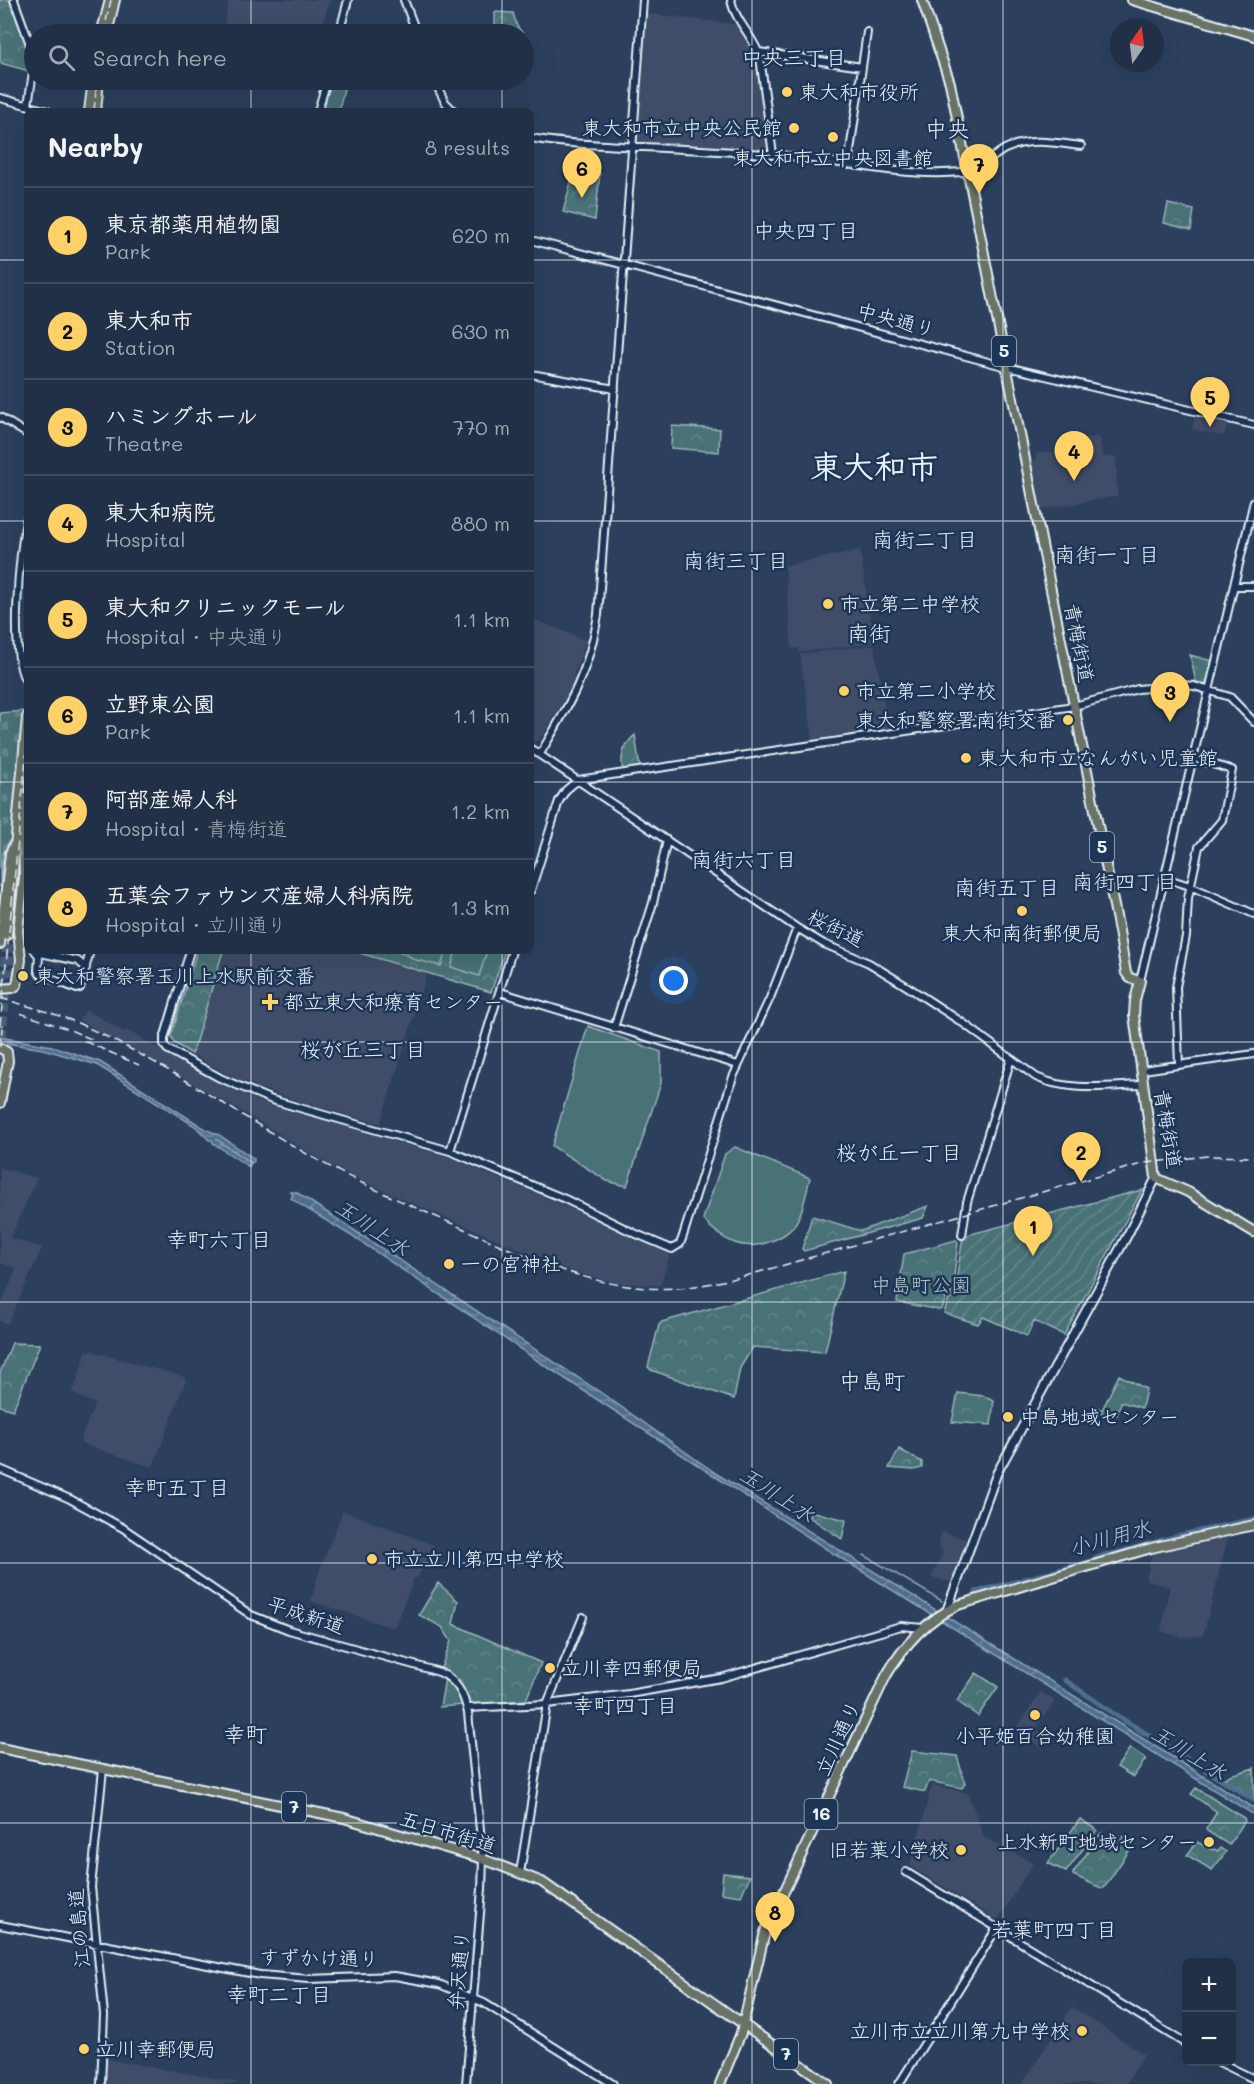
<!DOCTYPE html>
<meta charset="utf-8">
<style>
:root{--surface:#213046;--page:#2d3c51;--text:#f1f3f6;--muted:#a2a9b3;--line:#3e4b5f;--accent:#ffd166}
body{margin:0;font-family:Mali,"Klee One",sans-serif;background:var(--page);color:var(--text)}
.controls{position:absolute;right:18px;bottom:18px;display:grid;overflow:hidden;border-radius:9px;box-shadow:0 6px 24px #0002}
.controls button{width:54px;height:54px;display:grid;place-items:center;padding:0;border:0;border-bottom:2px solid var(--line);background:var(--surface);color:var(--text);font:30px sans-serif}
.compass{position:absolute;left:1110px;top:18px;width:54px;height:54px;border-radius:50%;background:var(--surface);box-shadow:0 6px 24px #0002;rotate:14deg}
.you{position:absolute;left:674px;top:981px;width:21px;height:21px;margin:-15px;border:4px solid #fff;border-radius:50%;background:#1a73e8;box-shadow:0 0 0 9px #1a73e833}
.badge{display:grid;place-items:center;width:39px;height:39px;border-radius:50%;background:var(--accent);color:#111;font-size:20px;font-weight:700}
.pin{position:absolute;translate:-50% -50px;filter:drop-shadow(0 2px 3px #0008)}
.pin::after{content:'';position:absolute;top:32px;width:21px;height:18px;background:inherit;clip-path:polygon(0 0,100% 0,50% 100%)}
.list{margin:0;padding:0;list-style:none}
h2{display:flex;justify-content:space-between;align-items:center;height:78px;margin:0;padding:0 24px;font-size:26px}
h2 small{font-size:20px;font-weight:400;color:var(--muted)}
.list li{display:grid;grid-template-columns:39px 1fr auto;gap:18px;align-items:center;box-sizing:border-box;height:96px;padding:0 24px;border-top:2px solid var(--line)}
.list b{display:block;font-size:22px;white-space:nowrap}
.list p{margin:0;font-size:20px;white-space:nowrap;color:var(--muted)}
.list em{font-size:20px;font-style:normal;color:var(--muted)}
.icon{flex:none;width:33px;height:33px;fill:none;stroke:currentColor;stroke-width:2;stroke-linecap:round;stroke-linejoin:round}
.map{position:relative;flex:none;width:1254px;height:2084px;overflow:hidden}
.search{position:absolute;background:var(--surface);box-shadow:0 6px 24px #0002;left:24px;top:24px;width:510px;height:66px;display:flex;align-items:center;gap:15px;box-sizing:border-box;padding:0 21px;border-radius:33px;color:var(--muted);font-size:22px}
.panel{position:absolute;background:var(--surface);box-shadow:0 6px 24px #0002;left:24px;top:108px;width:510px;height:846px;border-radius:9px}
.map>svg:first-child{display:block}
.built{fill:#3f4d67}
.forest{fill:url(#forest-crowns);stroke:#98b2b8;stroke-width:1.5}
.cemetery{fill:url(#cemetery-stones);stroke:#98b2b8;stroke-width:1.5}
.garden{fill:url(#garden-furrows);stroke:#98b2b8;stroke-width:1.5}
.pitch{fill:#487277;stroke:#98b2b8;stroke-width:1.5}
.water{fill:url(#water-waves);stroke:#8ca2b9;stroke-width:1.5}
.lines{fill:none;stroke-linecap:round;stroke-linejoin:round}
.stream{stroke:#8ca2b9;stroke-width:1.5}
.canal{stroke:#4f6e8f;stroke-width:5}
.primary-tunnel{stroke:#485b75;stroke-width:8;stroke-dasharray:8 4;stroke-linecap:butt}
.tertiary-casing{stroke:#e8f1f8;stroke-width:10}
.secondary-casing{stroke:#e8f1f8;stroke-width:11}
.primary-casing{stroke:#e8f1f8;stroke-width:12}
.tertiary{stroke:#1d3557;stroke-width:6}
.secondary{stroke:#1d3557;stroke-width:7}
.primary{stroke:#697266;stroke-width:8}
.rail{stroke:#e8f1f8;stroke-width:1.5;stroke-dasharray:9 4.5;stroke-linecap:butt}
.grid{fill:none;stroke:#e8f1f8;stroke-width:1.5;stroke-opacity:0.55}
.poi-dot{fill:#ffd166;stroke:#1d3557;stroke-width:2}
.labels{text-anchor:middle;stroke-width:5;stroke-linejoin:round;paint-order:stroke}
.shield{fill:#1d3557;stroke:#abb9c8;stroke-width:1.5}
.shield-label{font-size:18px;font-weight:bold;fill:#e8f1f8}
.poi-label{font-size:20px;fill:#e8f1f8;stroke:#1d3557;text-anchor:start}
.street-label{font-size:20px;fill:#e8f1f8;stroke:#1d3557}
.park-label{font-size:20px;fill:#b0c5cb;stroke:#1d3557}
.neighbourhood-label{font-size:21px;fill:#e8f1f8;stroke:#1d3557}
.water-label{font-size:21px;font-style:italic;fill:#b2c3d3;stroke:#1d3557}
.quarter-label{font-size:22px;fill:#e8f1f8;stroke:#1d3557}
.town-label{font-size:32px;font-weight:bold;fill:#e8f1f8;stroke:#1d3557}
</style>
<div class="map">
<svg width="1254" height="2084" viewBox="0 0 1254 2084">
<defs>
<pattern id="forest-crowns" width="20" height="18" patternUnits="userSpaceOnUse" patternTransform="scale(1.5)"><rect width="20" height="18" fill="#487277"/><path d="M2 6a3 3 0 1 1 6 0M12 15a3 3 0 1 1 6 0" fill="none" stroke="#62878b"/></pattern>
<pattern id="cemetery-stones" width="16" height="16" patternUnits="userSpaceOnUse" patternTransform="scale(1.5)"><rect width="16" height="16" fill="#487277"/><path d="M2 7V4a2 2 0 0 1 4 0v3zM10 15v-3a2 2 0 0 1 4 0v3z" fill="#62878b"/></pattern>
<pattern id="garden-furrows" width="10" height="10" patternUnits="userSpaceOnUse" patternTransform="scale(1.5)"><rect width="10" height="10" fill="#487277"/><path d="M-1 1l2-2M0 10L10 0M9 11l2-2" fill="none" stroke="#62878b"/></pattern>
<pattern id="water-waves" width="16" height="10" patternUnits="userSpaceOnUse" patternTransform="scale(1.5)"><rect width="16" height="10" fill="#4f6e8f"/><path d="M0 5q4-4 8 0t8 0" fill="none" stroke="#718aa5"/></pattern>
</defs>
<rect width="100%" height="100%" fill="#2c405e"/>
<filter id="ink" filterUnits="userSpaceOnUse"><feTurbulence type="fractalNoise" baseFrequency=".0167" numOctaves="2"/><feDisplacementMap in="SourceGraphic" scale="12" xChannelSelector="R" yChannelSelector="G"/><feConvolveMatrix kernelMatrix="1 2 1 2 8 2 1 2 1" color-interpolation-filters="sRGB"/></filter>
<g filter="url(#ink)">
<!-- built -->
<path class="built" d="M229,0H330L319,34H251L224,26Z
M647,14L741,25L754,50L762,79L769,147L767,149L638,142Z
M1195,417L1228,425L1223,436L1192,429Z
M1100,437L1102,457H1116L1117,496L1037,510L1028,461L1036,460V453L1082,451V438Z
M860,550L874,643L799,652V648L792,649L785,566Z
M531,618L585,640L586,642L574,673L575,679L568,693L539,741L532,742Z
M874,645L888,729L813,739L800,654Z
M223,951H353L427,974L380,1124L301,1102L249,1084L228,1075L192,1054Z
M86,1010L124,1032L126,1030L236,1091L261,1102L449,1157L668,1250L669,1258L660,1285L618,1283L573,1272L373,1186L330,1165L233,1106L79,1020Z
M0,1168L37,1178L10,1238L42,1248L8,1324L0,1321V1307L17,1268L0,1263Z
M90,1351L184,1377L186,1380L153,1466H150L112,1454L82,1443L80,1441L95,1404L71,1392L75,1387L86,1352Z
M343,1511L434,1545L417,1578H414L394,1628L311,1601L320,1569Z
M942,1532L965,1539L966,1541L952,1580L949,1582L931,1577L943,1554L938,1543Z
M1228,1537L1203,1636L1181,1637L1161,1631L1170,1587L1146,1580L1152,1553Z
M1041,1692L1055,1701L1035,1729L1048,1738L1042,1748L1016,1729Z
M932,1785L968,1793L984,1837L1033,1863L999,1918L995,1919L910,1866Z
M1072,2007L1143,2054V2057L1126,2084H1022Z
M105,2059L236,2082L235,2084H105Z"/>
<!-- forest -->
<path class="forest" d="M0,0H10L30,58L29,71L0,63Z
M495,12L513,13L517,26L523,34H495Z
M332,80H346L339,111H322Z
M574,171L600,173L595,220L563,212Z
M1168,204L1194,210L1191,230L1164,223Z
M672,426L720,429L719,452L671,448Z
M1190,655L1212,661L1207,683L1204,686L1196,682Z
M635,735L640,768L623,771C620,757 624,744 635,735Z
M197,951H223L192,1054L174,1043L171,1036Z
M353,951H505L491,992Z
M928,1206L923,1218L804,1251L802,1249L812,1216L861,1231Z
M956,1240L958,1242L954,1276L942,1309L939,1310L897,1302L904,1254Z
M844,1271L825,1352L753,1347L740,1368L734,1399L651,1370L648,1367L659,1325L662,1322Z
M12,1343L40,1344L13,1410L0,1406V1373Z
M1119,1375L1146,1389L1142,1408L1121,1402L1117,1415L1093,1412L1096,1407L1102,1410Z
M958,1393L984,1396L994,1400L991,1425L952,1422Z
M899,1449L922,1462V1468L914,1470L889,1468Z
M810,1511L846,1520L842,1539L809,1517Z
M438,1583L458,1601L453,1624L541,1663L526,1700L440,1707L446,1673L441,1668L451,1641L442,1627L419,1615Z
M976,1673L998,1687L978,1716L957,1701Z
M1130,1748L1146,1759L1133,1777L1117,1767Z
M912,1751L957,1756L965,1783L962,1788L929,1781L925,1792L902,1787Z
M1254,1768V1799L1223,1779L1230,1775Z
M1196,1788L1244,1818L1245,1821L1229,1845L1207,1831L1206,1829L1217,1812L1191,1794Z
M1080,1819L1097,1830L1066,1872L1048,1863Z
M1101,1833L1118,1844L1124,1836L1133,1843V1845L1104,1888H1101L1073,1875V1873Z
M1197,1842L1212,1850L1214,1849L1218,1851L1220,1848L1226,1852L1212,1870L1187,1855Z
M723,1873L750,1876L741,1896L721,1893Z"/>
<!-- cemetery -->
<path class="cemetery" d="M24,711L11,838L3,854L0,887V713Z"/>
<!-- garden -->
<path class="garden" d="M1142,1190L1064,1335L1034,1321L1027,1336L983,1317L978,1324L944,1313L957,1276L963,1236Z"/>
<!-- pitch -->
<path class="pitch" d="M399,951H446L441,966L416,960Z
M456,951H487L479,976L451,967Z
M588,1026L661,1052V1083L627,1186L607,1181L552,1146Z
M735,1147L810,1178C806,1193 803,1214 793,1227C788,1233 781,1237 774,1240C744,1253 723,1242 703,1219L725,1154Z"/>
<!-- water -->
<path class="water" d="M0,1037L52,1046L100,1062L207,1130L219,1135L254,1159V1161L252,1163L216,1139L251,1163L249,1167L213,1143L212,1140H209L195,1126L97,1065L43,1049L0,1042Z
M291,1192H296L600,1392L717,1474L1219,1786L1254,1808V1815L831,1552L538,1361L358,1240L299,1204L291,1198L293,1195Z"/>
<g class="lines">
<!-- stream -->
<path class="stream" d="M864,1555L942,1601"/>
<!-- canal -->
<path class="canal" d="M976,1592L1085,1563L1107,1554L1109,1555L1181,1535L1254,1519
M1065,1680L1114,1714L1254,1800"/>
<!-- primary-tunnel -->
<path class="primary-tunnel" d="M0,1001L7,935
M0,1060L12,937"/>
<defs>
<path id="tertiary" d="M14,0L34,55
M404,0L417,34
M731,0C735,21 754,37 760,57L773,155
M339,34L348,0
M759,52L862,67
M434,80L445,102L454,111
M0,98L48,111
M28,105L34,66
M318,111L327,80
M531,138C560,144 592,144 622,146C673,148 725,151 776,155C838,159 899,178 962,172C979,171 991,157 1005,149C1030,137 1055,143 1081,146
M848,165L867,32
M531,240L1007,367L1254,425
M531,374L615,389
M0,417L27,434
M27,519C19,546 9,663 27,682
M1234,586H1254
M531,749L797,928L824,944L869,963L908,987L963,1023L1036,1077C1067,1092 1109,1086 1143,1085
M540,754C569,705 589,673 598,615L643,0
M1165,878L1190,886L1254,914
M531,890L559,801L566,790L578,780L1074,706L1138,689L1181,685L1194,686L1230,697L1254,722
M35,951L39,956L38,970L40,974L77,989L80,988L90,951
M190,951L164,1039V1045L167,1049L220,1078L272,1100L450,1151L565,1199L634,1233L672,1249L680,1244L683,1236L733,1077L770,998L797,928
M36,952L78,961L86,968
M1140,981L1254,501
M500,992L738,1065
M614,1028L653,903L667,840
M1179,1065L1176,987L1186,936L1188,898L1199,847L1222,820L1232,770L1193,758
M1143,1070L1254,1054
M450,1151L512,951
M962,1235L967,1202L1011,1059
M0,1469L70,1499L123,1528L251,1615L289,1630L439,1672C457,1680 464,1694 468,1713L483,1859L482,1889L466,2084
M467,1708L547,1704L629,1694L721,1678L901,1626L923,1628
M906,1872L1186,2044
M520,1873L547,1704L583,1617
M0,1925L260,1975L309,1979L395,1976L439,1984L484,2003L613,2084
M1219,2062L1254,2079
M101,2084L104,2015L91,1887L103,1769
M899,2084L997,1928"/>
<path id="secondary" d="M947,1610L997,1473L1128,1234L1156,1178"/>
<path id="primary" d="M922,0L950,83L1119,931L1126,973L1130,978L1140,981L1135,1000L1134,1015L1156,1178L1188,1192L1254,1232
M1132,0L1254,36
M101,34L110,0
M107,34L115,0
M89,111L93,80
M96,111L99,80
M23,834L27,797
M7,935L27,717
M0,944L10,853L15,843
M0,989L13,988L17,985L21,960L18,930L24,878L23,831
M0,1048L7,1052L8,1061L0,1103
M0,1748L344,1818L483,1859L542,1882L828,2084
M720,2084L741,2033L765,1932L886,1676C903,1646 926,1620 958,1605L1151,1548L1254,1525"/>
</defs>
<!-- tertiary casing -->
<use href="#tertiary" class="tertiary-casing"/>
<!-- secondary casing -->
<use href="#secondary" class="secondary-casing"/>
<!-- primary casing -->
<use href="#primary" class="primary-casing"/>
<!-- tertiary -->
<use href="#tertiary" class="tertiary"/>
<!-- secondary -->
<use href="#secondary" class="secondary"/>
<!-- primary -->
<use href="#primary" class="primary"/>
<!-- rail -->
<path class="rail" d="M103,34L111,0
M94,111L97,80
M0,998C27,1006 56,1013 82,1025C163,1062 237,1114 314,1158C362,1185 412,1206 462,1228C532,1259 600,1293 678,1288C701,1286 723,1281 745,1276L1145,1163L1207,1156L1254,1157
M20,1013L68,1029L93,1040
M0,1026L27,747
M84,1041L139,1065
M0,1047L3,1020"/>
</g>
</g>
<!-- grid -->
<path class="grid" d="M251,0V34M502,0V34M752,0V2084M1003,0V2084M251,80V111M502,80V111M0,260H27M531,260H1254M0,521H27M531,521H1254M0,782H27M531,782H1254M251,951V2084M502,951V2084M0,1042H1254M0,1302H1254M0,1563H1254M0,1823H1254"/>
<!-- markers -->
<g class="poi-dot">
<circle cx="787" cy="92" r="6"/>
<circle cx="794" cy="128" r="6"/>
<circle cx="833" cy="137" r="6"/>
<circle cx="828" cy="604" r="6"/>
<circle cx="844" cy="691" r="6"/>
<circle cx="1068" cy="720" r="6"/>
<circle cx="966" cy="758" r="6"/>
<circle cx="1022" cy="911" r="6"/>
<circle cx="23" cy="976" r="6"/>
<path d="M267 993h6v6h6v6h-6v6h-6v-6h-6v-6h6z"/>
<circle cx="449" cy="1264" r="6"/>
<circle cx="1008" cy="1417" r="6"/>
<circle cx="372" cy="1559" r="6"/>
<circle cx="550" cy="1668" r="6"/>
<circle cx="1035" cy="1715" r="6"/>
<circle cx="1209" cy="1842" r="6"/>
<circle cx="961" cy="1850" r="6"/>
<circle cx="1082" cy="2031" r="6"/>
<circle cx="84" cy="2049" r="6"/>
</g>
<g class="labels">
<!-- shield labels -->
<g class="shield">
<rect x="992" y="336" width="24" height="30" rx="4.5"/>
<rect x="1090" y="832" width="24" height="30" rx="4.5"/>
<rect x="282" y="1792" width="24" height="30" rx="4.5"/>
<rect x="804.5" y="1799" width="33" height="30" rx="4.5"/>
<rect x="774" y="2039" width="24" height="30" rx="4.5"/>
</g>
<g class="shield-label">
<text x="1004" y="357">5</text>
<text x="1102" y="853">5</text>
<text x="294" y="1813">7</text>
<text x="821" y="1820">16</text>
<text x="786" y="2060">7</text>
</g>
<!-- poi labels -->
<g class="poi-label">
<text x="799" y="99">東大和市役所</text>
<text x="782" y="135" text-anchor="end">東大和市立中央公民館</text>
<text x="833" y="165" text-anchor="middle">東大和市立中央図書館</text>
<text x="840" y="611">市立第二中学校</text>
<text x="856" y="698">市立第二小学校</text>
<text x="1056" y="727" text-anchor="end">東大和警察署南街交番</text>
<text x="978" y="765">東大和市立なんがい児童館</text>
<text x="1022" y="940" text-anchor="middle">東大和南街郵便局</text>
<text x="35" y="983">東大和警察署玉川上水駅前交番</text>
<text x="284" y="1009">都立東大和療育センター</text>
<text x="461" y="1271">一の宮神社</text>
<text x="1020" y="1424">中島地域センター</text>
<text x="384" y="1566">市立立川第四中学校</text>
<text x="562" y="1675">立川幸四郵便局</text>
<text x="1035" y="1743" text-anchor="middle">小平姫百合幼稚園</text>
<text x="1197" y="1849" text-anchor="end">上水新町地域センター</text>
<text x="949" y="1857" text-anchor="end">旧若葉小学校</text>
<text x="1070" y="2038" text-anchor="end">立川市立立川第九中学校</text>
<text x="96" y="2056">立川幸郵便局</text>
</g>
<!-- street labels -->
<g class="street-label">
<text transform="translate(896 320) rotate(15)" y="7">中央通り</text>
<text transform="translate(1079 643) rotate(79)" y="7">青梅街道</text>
<text transform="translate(836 928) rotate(26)" y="7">桜街道</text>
<text transform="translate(1168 1129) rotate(80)" y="7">青梅街道</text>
<text transform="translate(306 1615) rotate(18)" y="7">平成新道</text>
<text transform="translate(838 1738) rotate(-65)" y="7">立川通り</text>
<text transform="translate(448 1832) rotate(17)" y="7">五日市街道</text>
<text transform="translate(79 1928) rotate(-95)" y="7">江の島道</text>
<text transform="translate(319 1958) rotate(1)" y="7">すずかけ通り</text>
<text transform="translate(459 1970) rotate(-85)" y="7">弁天通り</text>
</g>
<!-- park labels -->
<g class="park-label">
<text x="921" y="1292">中島町公園</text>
</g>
<!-- neighbourhood labels -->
<g class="neighbourhood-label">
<text x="794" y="65">中央三丁目</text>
<text x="806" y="238">中央四丁目</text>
<text x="925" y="547">南街二丁目</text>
<text x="1107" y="562">南街一丁目</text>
<text x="736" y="568">南街三丁目</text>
<text x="744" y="867">南街六丁目</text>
<text x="1125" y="889">南街四丁目</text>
<text x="1007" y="895">南街五丁目</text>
<text x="363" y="1057">桜が丘三丁目</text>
<text x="899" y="1160">桜が丘一丁目</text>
<text x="219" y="1247">幸町六丁目</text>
<text x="177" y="1495">幸町五丁目</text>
<text x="625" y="1713">幸町四丁目</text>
<text x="1054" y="1937">若葉町四丁目</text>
<text x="279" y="2002">幸町二丁目</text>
</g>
<!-- water labels -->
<g class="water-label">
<text transform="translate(372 1228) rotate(34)" y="7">玉川上水</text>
<text transform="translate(777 1495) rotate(33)" y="7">玉川上水</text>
<text transform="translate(1110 1538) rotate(-15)" y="7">小川用水</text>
<text transform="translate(1189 1753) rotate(32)" y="7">玉川上水</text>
</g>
<!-- quarter labels -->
<g class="quarter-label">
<text x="947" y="137">中央</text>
<text x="869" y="641">南街</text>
<text x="872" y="1389">中島町</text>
<text x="245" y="1742">幸町</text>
</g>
<!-- town labels -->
<g class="town-label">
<text x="874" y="478">東大和市</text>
</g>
</g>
</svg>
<div class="controls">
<button>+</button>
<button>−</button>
</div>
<svg class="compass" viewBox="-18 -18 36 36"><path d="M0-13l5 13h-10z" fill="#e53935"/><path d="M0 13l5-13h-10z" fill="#a2a9b3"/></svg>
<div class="you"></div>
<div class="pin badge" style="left:1033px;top:1256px">1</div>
<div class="pin badge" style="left:1081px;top:1182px">2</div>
<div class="pin badge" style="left:1170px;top:722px">3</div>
<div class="pin badge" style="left:1074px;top:481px">4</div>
<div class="pin badge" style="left:1210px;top:427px">5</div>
<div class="pin badge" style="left:582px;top:198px">6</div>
<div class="pin badge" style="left:979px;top:194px">7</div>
<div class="pin badge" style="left:775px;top:1942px">8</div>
<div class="search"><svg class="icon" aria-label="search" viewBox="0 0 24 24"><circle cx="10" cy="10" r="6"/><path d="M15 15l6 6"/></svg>Search here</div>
<section class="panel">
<h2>Nearby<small>8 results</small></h2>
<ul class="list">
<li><span class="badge">1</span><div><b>東京都薬用植物園</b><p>Park</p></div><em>620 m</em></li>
<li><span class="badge">2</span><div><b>東大和市</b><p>Station</p></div><em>630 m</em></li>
<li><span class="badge">3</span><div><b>ハミングホール</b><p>Theatre</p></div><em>770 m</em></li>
<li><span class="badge">4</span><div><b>東大和病院</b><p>Hospital</p></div><em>880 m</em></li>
<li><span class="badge">5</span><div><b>東大和クリニックモール</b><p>Hospital · 中央通り</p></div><em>1.1 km</em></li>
<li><span class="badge">6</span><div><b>立野東公園</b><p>Park</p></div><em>1.1 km</em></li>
<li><span class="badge">7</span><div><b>阿部産婦人科</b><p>Hospital · 青梅街道</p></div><em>1.2 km</em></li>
<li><span class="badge">8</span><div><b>五葉会ファウンズ産婦人科病院</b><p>Hospital · 立川通り</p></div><em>1.3 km</em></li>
</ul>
</section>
</div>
